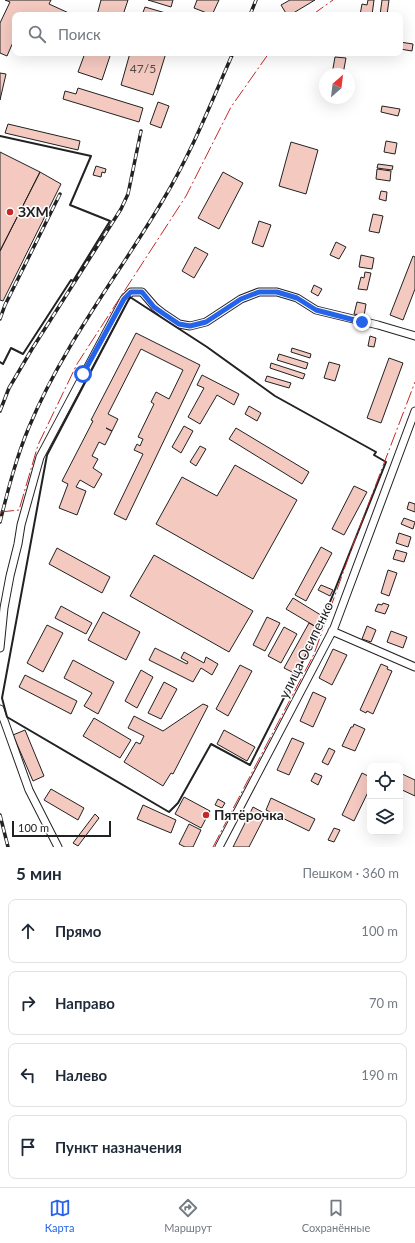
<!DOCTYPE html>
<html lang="ru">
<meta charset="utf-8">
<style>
:root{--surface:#fff;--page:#f6f6f7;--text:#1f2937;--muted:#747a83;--line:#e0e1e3;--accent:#2563eb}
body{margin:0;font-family:Lato,sans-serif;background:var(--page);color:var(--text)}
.controls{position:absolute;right:12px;bottom:12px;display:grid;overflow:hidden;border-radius:8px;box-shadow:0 4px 16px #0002}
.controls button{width:36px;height:36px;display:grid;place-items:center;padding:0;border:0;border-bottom:1px solid var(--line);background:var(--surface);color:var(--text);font:20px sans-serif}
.compass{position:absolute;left:319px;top:68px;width:36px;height:36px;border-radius:50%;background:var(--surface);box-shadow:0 4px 16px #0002;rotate:28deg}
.scale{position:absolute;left:12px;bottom:10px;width:99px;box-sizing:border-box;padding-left:4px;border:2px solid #222;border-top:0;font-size:11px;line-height:14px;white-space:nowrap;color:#222;-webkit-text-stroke:3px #fff;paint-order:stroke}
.stop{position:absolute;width:12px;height:12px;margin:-9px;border:3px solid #2563eb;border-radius:50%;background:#fff}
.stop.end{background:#2563eb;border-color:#fff;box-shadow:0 1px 4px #0008}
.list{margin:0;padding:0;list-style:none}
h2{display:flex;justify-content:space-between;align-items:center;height:52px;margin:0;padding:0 16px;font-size:17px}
h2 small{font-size:13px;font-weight:400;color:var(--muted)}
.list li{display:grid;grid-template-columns:26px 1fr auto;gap:12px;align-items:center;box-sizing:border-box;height:64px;margin:0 8px 8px;padding:0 8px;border:1px solid var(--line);border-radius:8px}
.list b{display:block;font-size:15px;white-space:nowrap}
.list em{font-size:13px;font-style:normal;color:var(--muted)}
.icon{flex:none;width:22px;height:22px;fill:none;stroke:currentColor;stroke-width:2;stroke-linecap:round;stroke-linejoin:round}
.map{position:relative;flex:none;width:415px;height:847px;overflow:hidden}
.search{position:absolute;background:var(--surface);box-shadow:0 4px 16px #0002;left:12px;right:12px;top:12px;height:44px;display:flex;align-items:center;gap:10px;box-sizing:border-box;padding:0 14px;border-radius:8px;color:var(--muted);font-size:15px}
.sheet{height:340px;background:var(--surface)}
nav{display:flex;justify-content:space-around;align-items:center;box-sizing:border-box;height:56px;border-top:1px solid var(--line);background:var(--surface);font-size:11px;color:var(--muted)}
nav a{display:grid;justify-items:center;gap:2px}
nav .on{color:var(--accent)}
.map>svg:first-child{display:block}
.building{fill:#f3c9c0;stroke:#222}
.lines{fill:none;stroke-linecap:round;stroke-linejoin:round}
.minor-casing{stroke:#222;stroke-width:9}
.minor{stroke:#fff;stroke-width:7}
.rail-casing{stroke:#222;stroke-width:3.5}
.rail{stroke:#fff;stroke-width:2;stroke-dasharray:6;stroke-linecap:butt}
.wall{stroke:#222;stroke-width:2}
.power{stroke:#c62828;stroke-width:1;stroke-dasharray:14 3 2 3;stroke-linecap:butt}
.route{stroke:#2563eb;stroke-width:5}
.poi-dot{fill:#c62828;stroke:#fff;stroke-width:1.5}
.labels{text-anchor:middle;stroke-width:3;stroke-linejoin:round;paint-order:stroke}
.number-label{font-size:12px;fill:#564c4a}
.poi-label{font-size:14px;font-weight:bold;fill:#222;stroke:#fff;text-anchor:start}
.street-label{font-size:14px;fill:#222;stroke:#fff}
</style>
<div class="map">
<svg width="415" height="847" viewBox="0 0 415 847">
<rect width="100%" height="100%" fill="#fff"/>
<!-- building -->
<path class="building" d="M5,0H51L49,4L71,14L70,15H15V41L14,40L7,56L0,53V23L10,2Z
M101,0H128L123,15H97Z
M148,0H173L171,7Z
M197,0H219L212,15L194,8Z
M290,0H315L290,15H287L281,5Z
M368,0H374L372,15H360L362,4L367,5Z
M382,0H389L387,15H380Z
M145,7L169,14L168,15H142Z
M400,42L413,44L412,51L400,49Z
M85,53H111L102,80L78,72Z
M130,53H166L153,95L121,85Z
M335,57L346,58L343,74H332Z
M0,73L6,74L0,100Z
M78,88L143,108L139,122L63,99L65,91L76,94Z
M158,102L169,106L161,128L150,124Z
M382,106L400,109L398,116L381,112Z
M8,124L80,141L78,150L5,133Z
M386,141L397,143L395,154L384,152Z
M291,142L318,150L306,194L279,186Z
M0,152L40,172L0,251Z
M378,164L393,166L392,170L377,168Z
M96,166L106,169L105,173L102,172L101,177L93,175Z
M377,169L391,171L390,181L376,179Z
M40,172L61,184L3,301L0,300V251Z
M223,172L243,183L219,229L198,218Z
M381,191L387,192L386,201L379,199Z
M373,214L383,216L379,233L369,231Z
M259,221L271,225L263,247L252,243Z
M336,242L346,247L339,259L330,255Z
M195,247L208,254L194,278L182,271Z
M361,255L374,258L372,269L359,267Z
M413,256L415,257V289L403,320L390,315Z
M365,272L371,273L367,290L358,289L361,277L364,278Z
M314,285L322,289L318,296L311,292Z
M357,302L366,304L364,316L354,314Z
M136,333L200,365L126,520L114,514L143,454L134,450L137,444L140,446L143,439L138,437L154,404L151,402L156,392L169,399L183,370L141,349L108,414L118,419L112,431L106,428L112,431L105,445L99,442L92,456L98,459L93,468L102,474L94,488L80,480L76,487L86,491L77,515L59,508L68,484L62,481L93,421L91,420Z
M370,336L376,338L374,347L368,346Z
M292,348L311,354L310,358L291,352Z
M279,354L308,363L306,369L277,360Z
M389,358L403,363L381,423L367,418Z
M329,362L340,365L335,381L324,378Z
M271,363L305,374L303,379L270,368Z
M202,375L239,394L234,405L217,395L200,424L188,417L204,388L197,385Z
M267,376L291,383L289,388L265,381Z
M249,406L261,413L257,421L245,414Z
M184,426L193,431L181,453L172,447Z
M236,428L309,472L302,484L229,439Z
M200,446L206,449L196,466L190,462Z
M235,465L297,500L253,579L156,524L182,477L217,496Z
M354,486L367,492L344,535L332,529Z
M409,502L415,504V512L407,509Z
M404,518L415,522L413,529L401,524Z
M399,533L411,537L408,547L396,543Z
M321,547L332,553L306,601L295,595Z
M57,548L110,577L102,593L49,564Z
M396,550L407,553L404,562L393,559Z
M154,555L253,611L229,652L130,596Z
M388,570L397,573L389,596L381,593Z
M321,585L333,590L330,596L318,590Z
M293,598L324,617L318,628L286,609Z
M383,603L389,605L385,614L375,611L378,604L382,605Z
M61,606L92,623L86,634L55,618Z
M103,612L140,632L126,660L88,640Z
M267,617L280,623L265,651L253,645Z
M309,623L318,628L310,641L313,642L296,674L284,668Z
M47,625L63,633L43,672L27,663Z
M367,626L376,630L371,642L362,639Z
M284,627L297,634L281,663L268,656Z
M391,631L407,637L403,648L387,642Z
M155,648L187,664L188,662L181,658L184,652L204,663L206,657L218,664L212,675L201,668L193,682L149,660Z
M333,649L347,655L332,685L319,678Z
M73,660L114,682L98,714L84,706L92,693L64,678Z
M381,664L388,667L387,669L392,671L373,714L367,711L366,713L360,710Z
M240,665L252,671L228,716L216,709Z
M141,670L153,677L137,708L125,701Z
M25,675L77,701L71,714L19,687Z
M164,682L177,689L161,719L148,713Z
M313,692L326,698L313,727L300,721Z
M203,704L208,706L173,774L171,773L163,786L124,762L136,742L140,744L144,736L128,728L134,716L163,731Z
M94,718L131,740L120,758L83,736Z
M354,724L365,729L355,751L342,746L351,727H353Z
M25,730L44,776L33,781L13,735Z
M224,730L255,747L247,761L217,744Z
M292,738L304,743L289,775L277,770Z
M329,748L335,751L328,765L322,762Z
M315,773L322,776L318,785L311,781Z
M362,773L370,777V788L354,821L342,815Z
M400,773L415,780V796L400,789Z
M51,789L84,808L78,820L44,800Z
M184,797L210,811L201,828L175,814Z
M271,798L315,819L309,831L266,810Z
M218,799L225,803L222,808L215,805Z
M143,805L176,820L171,833L137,819Z
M253,807L266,814L249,847H233Z
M95,814L99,818L78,846L73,843Z
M189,824L201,830L193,847H185L179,844Z
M334,828L340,830L334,842L328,840Z"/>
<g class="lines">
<defs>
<path id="minor" d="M332,631L415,667
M0,648L4,608L10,576L18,544L21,525L40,457L124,299L131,292H142L155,307L164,314L179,324L190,326L206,322L241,299L259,292H277L297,298L316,310L378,325L415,336
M0,709L29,790L58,847
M219,847L334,628L415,411"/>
</defs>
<!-- minor casing -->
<use href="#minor" class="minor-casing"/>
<!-- minor -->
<use href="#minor" class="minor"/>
<defs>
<path id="rail" d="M250,15L256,0
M0,319L5,305L60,194
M0,411L9,388L32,349L121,209L128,194L141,131
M0,522C8,490 16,458 29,427C63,345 118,276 163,200C191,154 211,103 233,53
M0,815L8,847"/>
</defs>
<!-- rail casing -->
<use href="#rail" class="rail-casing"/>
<!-- rail -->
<use href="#rail" class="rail"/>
<!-- wall -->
<path class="wall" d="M0,136L91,156L70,205L110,221L73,281L71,280L23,354L11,348L3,364L0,362
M130,297L207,347L275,396L376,452L374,455L386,462L324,617L310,641L313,642L296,674L250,765L211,744L178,803L169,812L7,717L2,698L47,455Z"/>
<!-- power -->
<path class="power" d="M312,15L333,0
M0,512L19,510L38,445L77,364L186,196L231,107L269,53
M213,847L314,654L354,542L415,382"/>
</g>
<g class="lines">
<!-- route -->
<path class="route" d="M83,374L124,299L131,292H142L154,307L164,314L179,324L190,326L206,322L241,299L259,292H277L297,298L316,310L362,322"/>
</g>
<!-- markers -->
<g class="poi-dot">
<circle cx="10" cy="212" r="4"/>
<circle cx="206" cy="815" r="4"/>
</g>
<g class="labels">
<!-- number labels -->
<g class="number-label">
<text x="143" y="73">47/5</text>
</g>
<!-- poi labels -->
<g class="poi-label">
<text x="18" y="217">ЗХМ</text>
<text x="214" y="820">Пятёрочка</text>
</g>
<!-- street labels -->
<g class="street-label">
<text transform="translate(306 650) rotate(-64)" y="5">улица Осипенко</text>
</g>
</g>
</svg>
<div class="controls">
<button><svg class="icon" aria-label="locate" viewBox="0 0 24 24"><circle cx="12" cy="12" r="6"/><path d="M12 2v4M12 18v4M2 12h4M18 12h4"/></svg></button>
<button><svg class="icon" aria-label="layers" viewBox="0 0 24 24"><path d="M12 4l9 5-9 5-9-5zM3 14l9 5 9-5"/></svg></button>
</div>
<svg class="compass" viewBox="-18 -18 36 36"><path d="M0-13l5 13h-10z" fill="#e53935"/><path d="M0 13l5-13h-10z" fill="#747a83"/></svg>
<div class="scale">100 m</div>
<div class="stop" style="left:83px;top:374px"></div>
<div class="stop end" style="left:362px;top:322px"></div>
<div class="search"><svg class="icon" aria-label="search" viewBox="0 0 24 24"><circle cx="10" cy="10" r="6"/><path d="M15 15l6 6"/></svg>Поиск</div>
</div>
<section class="sheet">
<h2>5 мин<small>Пешком · 360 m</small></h2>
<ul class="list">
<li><svg class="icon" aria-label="ahead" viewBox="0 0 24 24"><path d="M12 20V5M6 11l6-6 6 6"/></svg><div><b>Прямо</b></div><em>100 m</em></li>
<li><svg class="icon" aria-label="right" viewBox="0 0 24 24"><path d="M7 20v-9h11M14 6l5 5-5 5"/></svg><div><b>Направо</b></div><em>70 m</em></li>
<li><svg class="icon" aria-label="left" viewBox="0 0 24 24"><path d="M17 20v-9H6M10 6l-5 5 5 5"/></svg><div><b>Налево</b></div><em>190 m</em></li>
<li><svg class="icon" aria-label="arrive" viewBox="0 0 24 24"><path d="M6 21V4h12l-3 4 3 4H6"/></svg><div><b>Пункт назначения</b></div></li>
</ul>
</section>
<nav>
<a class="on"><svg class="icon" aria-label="map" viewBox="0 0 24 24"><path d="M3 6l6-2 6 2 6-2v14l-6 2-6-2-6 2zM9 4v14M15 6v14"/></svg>Карта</a>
<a><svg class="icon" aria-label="directions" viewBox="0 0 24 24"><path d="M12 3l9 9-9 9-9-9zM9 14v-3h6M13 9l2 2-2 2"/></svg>Маршрут</a>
<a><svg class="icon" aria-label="saved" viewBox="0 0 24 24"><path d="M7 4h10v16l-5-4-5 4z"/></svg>Сохранённые</a>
</nav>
